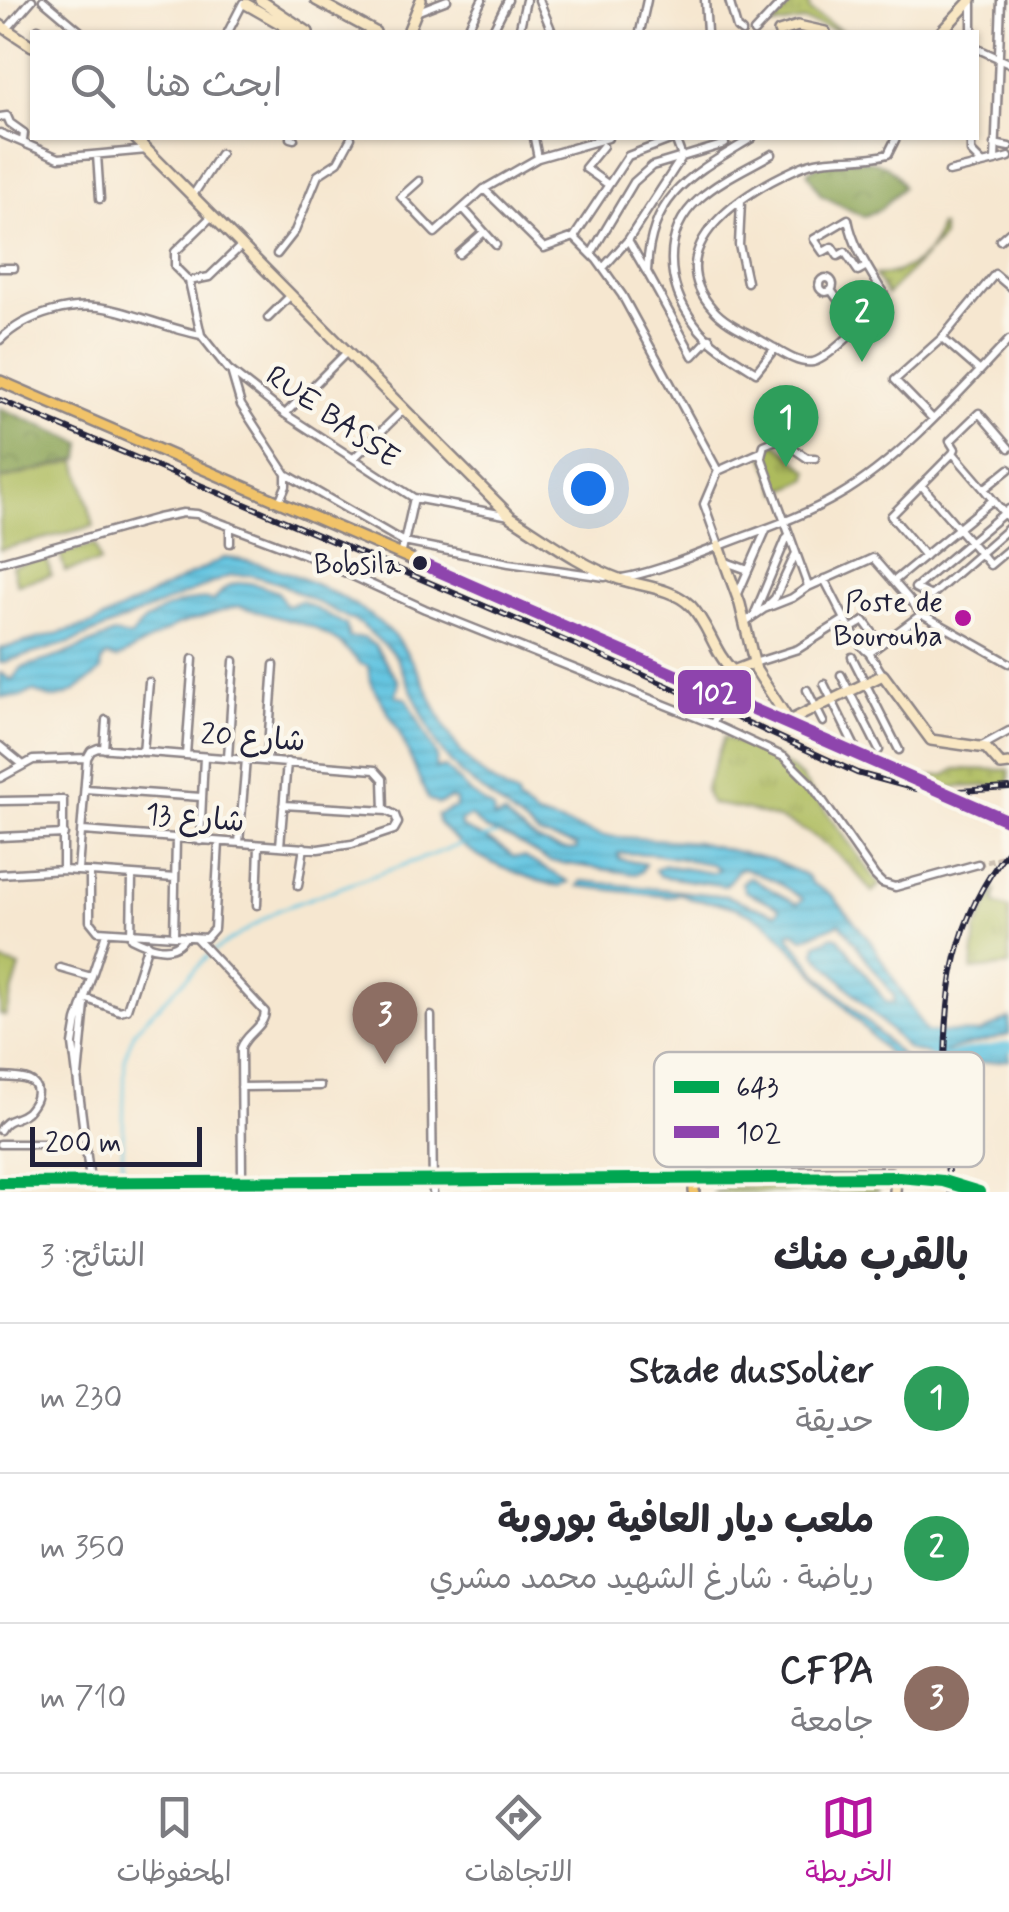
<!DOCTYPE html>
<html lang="ar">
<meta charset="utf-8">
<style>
:root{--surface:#fff;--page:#f2f2f3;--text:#2b2b33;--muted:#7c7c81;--line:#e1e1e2;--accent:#b5179e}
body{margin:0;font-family:Mynerve,"Playpen Sans Arabic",sans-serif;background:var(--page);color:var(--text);direction:rtl}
.scale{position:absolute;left:30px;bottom:25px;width:172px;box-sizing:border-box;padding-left:10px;border:5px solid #22223b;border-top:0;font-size:28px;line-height:35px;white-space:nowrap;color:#22223b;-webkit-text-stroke:8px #fbf7ec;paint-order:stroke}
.you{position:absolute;left:588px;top:488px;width:35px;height:35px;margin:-25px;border:8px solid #fff;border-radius:50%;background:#1a73e8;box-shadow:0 0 0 15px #1a73e833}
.badge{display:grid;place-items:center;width:65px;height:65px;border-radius:50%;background:var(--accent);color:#fff;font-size:32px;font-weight:700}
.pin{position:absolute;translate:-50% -82px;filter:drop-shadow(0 2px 5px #0008)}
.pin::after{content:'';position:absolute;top:52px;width:35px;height:30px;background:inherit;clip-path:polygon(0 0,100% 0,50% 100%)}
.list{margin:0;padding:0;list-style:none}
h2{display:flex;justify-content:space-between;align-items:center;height:130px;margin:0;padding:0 40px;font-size:42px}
h2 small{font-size:32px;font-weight:400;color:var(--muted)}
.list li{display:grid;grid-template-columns:65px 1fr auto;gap:30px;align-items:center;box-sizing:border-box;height:150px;padding:0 40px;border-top:2px solid var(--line)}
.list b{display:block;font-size:38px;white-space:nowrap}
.list p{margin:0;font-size:32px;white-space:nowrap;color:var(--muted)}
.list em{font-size:32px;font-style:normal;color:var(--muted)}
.icon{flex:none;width:55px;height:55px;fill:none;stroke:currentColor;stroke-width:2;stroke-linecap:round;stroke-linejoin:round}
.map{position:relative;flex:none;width:1009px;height:1192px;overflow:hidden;direction:ltr}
.search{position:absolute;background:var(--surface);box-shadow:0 2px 8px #0004;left:30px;right:30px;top:30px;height:110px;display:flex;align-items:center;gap:25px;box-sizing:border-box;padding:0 35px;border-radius:0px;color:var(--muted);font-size:38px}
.sheet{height:580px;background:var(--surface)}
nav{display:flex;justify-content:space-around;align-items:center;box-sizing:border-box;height:140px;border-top:2px solid var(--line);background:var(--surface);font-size:28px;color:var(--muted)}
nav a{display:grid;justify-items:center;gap:5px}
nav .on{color:var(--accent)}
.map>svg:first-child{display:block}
.grass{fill:url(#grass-dots);stroke:#686e4c;stroke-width:2.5}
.forest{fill:url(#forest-crowns);stroke:#566248;stroke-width:2.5}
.park{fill:url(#park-tufts);stroke:#686e4c;stroke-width:2.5}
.pitch{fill:#adbb5d;stroke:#686e4c;stroke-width:2.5}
.water{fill:url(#water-rules);stroke:#42748e;stroke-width:2.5}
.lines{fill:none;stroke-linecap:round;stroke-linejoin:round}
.stream{stroke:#63c5e1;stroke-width:2.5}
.river{stroke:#63c5e1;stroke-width:10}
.street-tunnel{stroke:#ccc0b2;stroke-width:6;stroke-dasharray:6 3;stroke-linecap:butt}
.street-casing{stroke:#8c8486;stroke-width:11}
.secondary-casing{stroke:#8c8486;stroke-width:14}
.primary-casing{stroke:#8c8486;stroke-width:14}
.street{stroke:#fff;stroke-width:6}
.secondary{stroke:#f9e7c3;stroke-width:9}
.primary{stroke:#f1c369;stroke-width:9}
.rail-casing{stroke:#22223b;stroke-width:6}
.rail{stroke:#fbf7ec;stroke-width:2.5;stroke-dasharray:8;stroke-linecap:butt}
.primary-bridge-casing{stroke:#8c8486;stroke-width:14;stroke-linecap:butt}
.primary-bridge{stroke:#f1c369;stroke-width:9}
.bus-1-casing{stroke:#fbf7ec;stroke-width:20}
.bus-2-casing{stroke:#fbf7ec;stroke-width:20}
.bus-1{stroke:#00a651;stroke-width:12}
.bus-2{stroke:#8e44ad;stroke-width:12}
.bus-dot{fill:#22223b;stroke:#fbf7ec;stroke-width:4}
.poi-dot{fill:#b5179e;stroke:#fbf7ec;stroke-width:4}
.labels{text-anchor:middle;stroke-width:9;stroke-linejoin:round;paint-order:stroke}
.bus-label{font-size:28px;fill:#22223b;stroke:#fbf7ec;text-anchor:end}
.street-label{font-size:30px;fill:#22223b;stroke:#fbf7ec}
.poi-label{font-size:30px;fill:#22223b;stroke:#fbf7ec;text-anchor:end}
.key{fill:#fbf7ec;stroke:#bab7b7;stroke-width:2.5}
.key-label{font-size:28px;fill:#22223b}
.line-badge{stroke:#fbf7ec;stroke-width:4}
.badge-label{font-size:28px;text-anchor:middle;font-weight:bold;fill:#fff}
</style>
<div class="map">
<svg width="1009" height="1192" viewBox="0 0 1009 1192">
<defs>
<pattern id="grass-dots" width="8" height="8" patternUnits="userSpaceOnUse" patternTransform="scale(2.5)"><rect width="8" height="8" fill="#adbb5d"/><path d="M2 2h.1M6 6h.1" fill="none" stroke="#95a052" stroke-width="1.8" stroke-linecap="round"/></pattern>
<pattern id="forest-crowns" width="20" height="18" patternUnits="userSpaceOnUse" patternTransform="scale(2.5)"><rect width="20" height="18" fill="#8aa354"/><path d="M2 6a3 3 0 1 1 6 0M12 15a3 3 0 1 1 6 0" fill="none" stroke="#708447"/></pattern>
<pattern id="park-tufts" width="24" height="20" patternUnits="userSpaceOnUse" patternTransform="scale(2.5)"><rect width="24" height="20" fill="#adbb5d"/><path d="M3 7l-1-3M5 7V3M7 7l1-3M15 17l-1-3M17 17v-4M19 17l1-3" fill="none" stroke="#95a052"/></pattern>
<pattern id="water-rules" width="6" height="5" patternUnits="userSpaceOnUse" patternTransform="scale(2.5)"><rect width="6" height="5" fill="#63c5e1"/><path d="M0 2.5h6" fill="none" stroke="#56a9c2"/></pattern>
</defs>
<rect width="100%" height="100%" fill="#fbf7ec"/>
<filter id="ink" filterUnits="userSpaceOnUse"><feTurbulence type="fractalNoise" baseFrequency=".01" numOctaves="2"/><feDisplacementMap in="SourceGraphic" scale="20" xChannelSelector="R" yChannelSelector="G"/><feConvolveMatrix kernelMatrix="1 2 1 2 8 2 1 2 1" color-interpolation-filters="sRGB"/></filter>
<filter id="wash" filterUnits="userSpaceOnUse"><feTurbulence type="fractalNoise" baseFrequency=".0048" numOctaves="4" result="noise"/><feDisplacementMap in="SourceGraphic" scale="40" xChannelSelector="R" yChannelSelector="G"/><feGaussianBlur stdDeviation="2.25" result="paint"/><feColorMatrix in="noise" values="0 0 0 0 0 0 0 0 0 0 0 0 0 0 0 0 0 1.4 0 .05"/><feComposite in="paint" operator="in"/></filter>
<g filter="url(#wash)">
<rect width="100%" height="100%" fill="#f6e7d0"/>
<!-- grass -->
<path class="grass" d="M939,226H942V238L887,295L875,275C904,275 934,257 939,226Z
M956,769L1009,770V785L934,788L916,779L945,775Z"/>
<!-- forest -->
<path class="forest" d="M842,160C869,160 892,159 903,187L882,208L864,217L821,195L807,172L823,162Z
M0,408L82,443L80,459L0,479Z"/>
<!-- park -->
<path class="park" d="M795,0H808L810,11L844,32L803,21L772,26Z
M775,442L809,471L808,479L779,493L763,453Z
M724,737L775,757L801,777L880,885L872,892C826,833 784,813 711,804L705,790Z
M996,889L995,904L1009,909V966L972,970L976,930Z"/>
<!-- pitch -->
<path class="pitch" d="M77,461L94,526L0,550V480Z
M95,544L100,562L65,571L60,554Z
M47,557L51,575L17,584L12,566Z
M0,961L20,967L5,1016L0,1014Z
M874,1183L878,1192H712L723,1187Z"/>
<!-- water -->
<path class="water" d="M224,558C276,561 372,603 402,646C446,708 438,756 517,796L518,802L537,816L602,836L696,842L772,860L807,876L813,884L832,895L871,942L926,1032L980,1033L1009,1018V1035L942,1052L944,1058L956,1060L1009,1045V1060L963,1064L908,1049L815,953L817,944L834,936L839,938L886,1002L894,1003V996L840,923L804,938L792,931L788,935L818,974L911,1065H902L892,1058L772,927C756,915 739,908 719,903C706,900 690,902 680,893L670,897L578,886L582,881L726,896L776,914L780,909L777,906L745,891L742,883L749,877L797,904L803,899L774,880L744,868L739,869L725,886L660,876L655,870L664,865L711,873L719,869L711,864L654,854L618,853L619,859L645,864L641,872L635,874L549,861L513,840L485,829L470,816L460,822L461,827C476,835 504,846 513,857H524L569,882L560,887C516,874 468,859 438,822L437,815L456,807V800L451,798L438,804L428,799L398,729L370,681L368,666L361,664L340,643L313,627L238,606L177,625L117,659L107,656L102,661L101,671C88,681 65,703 48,697C42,695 37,692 32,691L21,697H0V673L12,680L21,668L60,656L114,634L131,637C145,614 187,595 214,601C231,574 250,582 278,592L286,606L301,601L346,625L349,638H364L375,646L399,682L396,696L407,699L437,757L435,769L445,767L470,793L493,809L494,819L504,815C522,833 551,854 577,849L576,845L539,835L461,774L438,747L395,655L362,625L279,583L251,575H231L72,642L0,663V649L93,624Z"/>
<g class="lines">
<!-- stream -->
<path class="stream" d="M480,839L496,835
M214,951L278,910L462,844
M122,1178L125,1056L135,1030L208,956"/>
<!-- river -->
<path class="river" d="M934,1053L946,1058L1009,1047"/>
</g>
</g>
<g filter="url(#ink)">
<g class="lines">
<!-- street-tunnel -->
<path class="street-tunnel" d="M978,864L1009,855"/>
<defs>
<path id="street" d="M43,0L81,32
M539,0L552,32
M705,0L707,32
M729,0L737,28L742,32
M416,12L447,0
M7,29L32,0
M38,29L42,32
M228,32L243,3
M459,32L467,30L482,0
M492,32L508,0
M519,32L526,0
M640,32L647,0
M754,32L784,0
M972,32V4
M976,48L1009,63
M0,117L7,116L10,123L24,133L23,141
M0,133L59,158L147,150
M290,138L294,139
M971,138V152L982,163
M994,144L1009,147
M603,146L585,168L606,183
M772,154C748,168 720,180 699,199C661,232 666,286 695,324C709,344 735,359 756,372L775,348
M97,155L100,199
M538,158L608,138
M995,161L1009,157
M949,172L995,161L1001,0
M419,181L401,197L435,233L484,189L538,158L534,138
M484,189L544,248L574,237L597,260L622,295L718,471L704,504L719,546
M193,195L220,154
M741,201L739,245L747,282
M463,208L496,245
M574,237L628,156L675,138L682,157L652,166L634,182L591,254
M1000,240L1009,232
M277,254L295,231L318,175L338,162L351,138
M459,254L484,232
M867,266L858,271L845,252L838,256L832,247L823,252L814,239L848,219C853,247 870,271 885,296C876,312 830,358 813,362C797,365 777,349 764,342C747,332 726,324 713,309C656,245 747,191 798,168C827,154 858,163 888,154L896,138
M0,268H14
M603,268L628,240
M646,271L628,240L682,157L725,144
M819 285a7 7 0 1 1 14 0a7 7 0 1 1-14 0Z
M189,281L201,335L228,369L285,414L414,498L510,516
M189,281L175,267V252L213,215
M189,281L209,277L242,245
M831,290L858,328
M268,318L290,296
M710,338L693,356L647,272C649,194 693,174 752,138
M942,338L980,371
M0,340C26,314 74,301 110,309C141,316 170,329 201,335
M232,374L241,405L286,474V486L279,502
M285,414L347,352
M932,418L895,380L942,338L995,274L1009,286
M354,458L404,409
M718,471L761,452
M286,474L404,542L509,563L605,577
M922,486L990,565L1009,549
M984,489L953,453L955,449L950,441L979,413L1009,448
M993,500L1009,519
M1009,509L915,588L931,596L1009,528
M230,526V543
M401,556L414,498
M925,556L891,516L953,453
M0,562L158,518L183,513L197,514L311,557L425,609L713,724L784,757L811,784L875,876L882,883L895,887L978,864
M726,562L748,570
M622,578C655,572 685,559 717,547C758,531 800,518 838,496C899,461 960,392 1009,340
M824,579C835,598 854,643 869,653
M894,581L993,500L984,489L1009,469
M808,586L761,456L764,445L779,439L807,458H815
M737,596L766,530
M768,605L775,598L795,555
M755,613L787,537
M745,622L764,609L792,598L808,587L873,558L922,614L1009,663
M850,629L864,621L880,643
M852,657L899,750
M754,663L798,649L847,618
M841,675L879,750
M883,675L869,653L922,614
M824,684L856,749
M807,690L823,722
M713,724L733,671
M0,746L22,764
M980,747L1009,731
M104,749L106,720
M143,752L149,682
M186,755L193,659
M87,758L91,751L98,748L375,770L383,779L384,811
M228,758L234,661
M267,760L274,665
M0,778L33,760L87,758
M85,789L201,797
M0,801L63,800V870
M83,831L318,849L352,844L394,830L398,823L395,815L387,811L283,805
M0,837L64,834
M200,841L204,757
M239,843L246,759
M280,846L287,762
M78,870L87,758
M90,873V921L98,931L206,938L214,929L219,842
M0,874L63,870L175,878
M132,877L131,938C149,947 173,957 185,937
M298,886L304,847
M257,905L259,845
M174,936L176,838
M196,938L265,1012C264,1028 246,1033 241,1048L242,1180
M60,968L91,977
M85,998L120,1011L127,1009L148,944
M431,1016L433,1192
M0,1077C15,1078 42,1076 36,1098C35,1102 30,1109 27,1112C16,1121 7,1117 0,1130
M78,1077L85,1005
M241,1087L320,1086
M0,1144H47
M90,1181L73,1044L77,1021L106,933"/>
<path id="secondary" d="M260,0L308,32
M316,0L375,32
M246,4L295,32
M0,25L32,46
M408,32L421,0
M779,32L798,26L825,32
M941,32L971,0
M135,138L511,517C546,539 580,565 619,579C641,586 673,588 691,606C709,625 714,653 733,671L754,663
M719,546L740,604L756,670L789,721L883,675L931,740L986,748L1001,765L1009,764
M698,1181L715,1173H891L896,1177L895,1192
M0,1183L694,1181"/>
<path id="primary" d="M0,381L420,563
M694,1192V1181L787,1178"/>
</defs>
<!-- street casing -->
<use href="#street" class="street-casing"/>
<!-- secondary casing -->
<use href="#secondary" class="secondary-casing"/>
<!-- primary casing -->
<use href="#primary" class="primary-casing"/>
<!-- street -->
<use href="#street" class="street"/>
<!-- secondary -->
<use href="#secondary" class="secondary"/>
<!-- primary -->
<use href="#primary" class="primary"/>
<defs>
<path id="rail" d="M0,400L614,661L857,773L916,789L959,791L1009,788
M950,1192C945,1153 945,1115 945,1076C945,990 953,919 1009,849"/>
</defs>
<!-- rail casing -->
<use href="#rail" class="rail-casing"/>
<!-- rail -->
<use href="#rail" class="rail"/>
<defs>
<path id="primary-bridge" d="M420,563L1009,821
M787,1178H918L979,1192"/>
</defs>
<!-- primary-bridge casing -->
<use href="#primary-bridge" class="primary-bridge-casing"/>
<!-- primary-bridge -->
<use href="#primary-bridge" class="primary-bridge"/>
<defs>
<path id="bus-1" d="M0,1183C300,1180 599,1181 899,1177L943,1181L979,1192"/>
<path id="bus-2" d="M420,563L1009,821"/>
</defs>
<!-- bus-1 casing -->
<use href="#bus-1" class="bus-1-casing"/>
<!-- bus-2 casing -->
<use href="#bus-2" class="bus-2-casing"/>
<!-- bus-1 -->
<use href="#bus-1" class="bus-1"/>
<!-- bus-2 -->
<use href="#bus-2" class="bus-2"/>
</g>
</g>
<!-- markers -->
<circle class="bus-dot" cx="420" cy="563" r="9"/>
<circle class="poi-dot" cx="963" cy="618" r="10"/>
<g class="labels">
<!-- bus labels -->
<g class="bus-label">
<text x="401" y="573">Bobsila</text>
</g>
<!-- street labels -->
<g class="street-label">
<text transform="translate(333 416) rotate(35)" y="10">RUE BASSE</text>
<text transform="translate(253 737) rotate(4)" y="10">شارع 20</text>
<text transform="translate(195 817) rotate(5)" y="10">شارع 13</text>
</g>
<!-- poi labels -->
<g class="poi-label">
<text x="943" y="611">Poste de<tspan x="943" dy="34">Bourouba</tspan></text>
</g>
</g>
<!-- legend -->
<rect x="654" y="1052" width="330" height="115" rx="15" class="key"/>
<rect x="674" y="1081" width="45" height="12" fill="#00a651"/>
<rect x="674" y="1126" width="45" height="12" fill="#8e44ad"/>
<g class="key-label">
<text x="736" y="1097">643</text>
<text x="736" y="1142">102</text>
</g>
<rect class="line-badge" x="676" y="668" width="77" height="48" rx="10" fill="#8e44ad"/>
<g class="badge-label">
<text x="714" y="702">102</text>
</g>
</svg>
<div class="scale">200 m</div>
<div class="you"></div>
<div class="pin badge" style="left:786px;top:467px;background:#2e9e5b">1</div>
<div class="pin badge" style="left:862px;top:362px;background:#2e9e5b">2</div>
<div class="pin badge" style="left:385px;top:1064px;background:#8d6e63">3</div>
<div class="search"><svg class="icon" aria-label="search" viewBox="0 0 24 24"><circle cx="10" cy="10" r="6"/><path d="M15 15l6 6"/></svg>ابحث هنا</div>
</div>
<section class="sheet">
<h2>بالقرب منك<small>النتائج: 3</small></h2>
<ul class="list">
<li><span class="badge" style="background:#2e9e5b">1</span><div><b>Stade dussolier</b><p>حديقة</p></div><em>230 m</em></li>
<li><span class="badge" style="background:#2e9e5b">2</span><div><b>ملعب ديار العافية بوروبة</b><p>رياضة · شارغ الشهيد محمد مشري</p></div><em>350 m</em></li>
<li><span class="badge" style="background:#8d6e63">3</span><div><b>CFPA</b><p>جامعة</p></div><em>710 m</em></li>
</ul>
</section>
<nav>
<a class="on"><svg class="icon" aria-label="map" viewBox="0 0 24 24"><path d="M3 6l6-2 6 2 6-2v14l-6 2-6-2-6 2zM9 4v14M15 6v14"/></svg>الخريطة</a>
<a><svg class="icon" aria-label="directions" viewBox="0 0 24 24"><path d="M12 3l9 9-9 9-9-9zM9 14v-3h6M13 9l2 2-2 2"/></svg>الاتجاهات</a>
<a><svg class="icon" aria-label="saved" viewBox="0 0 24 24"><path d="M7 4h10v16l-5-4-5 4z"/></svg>المحفوظات</a>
</nav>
